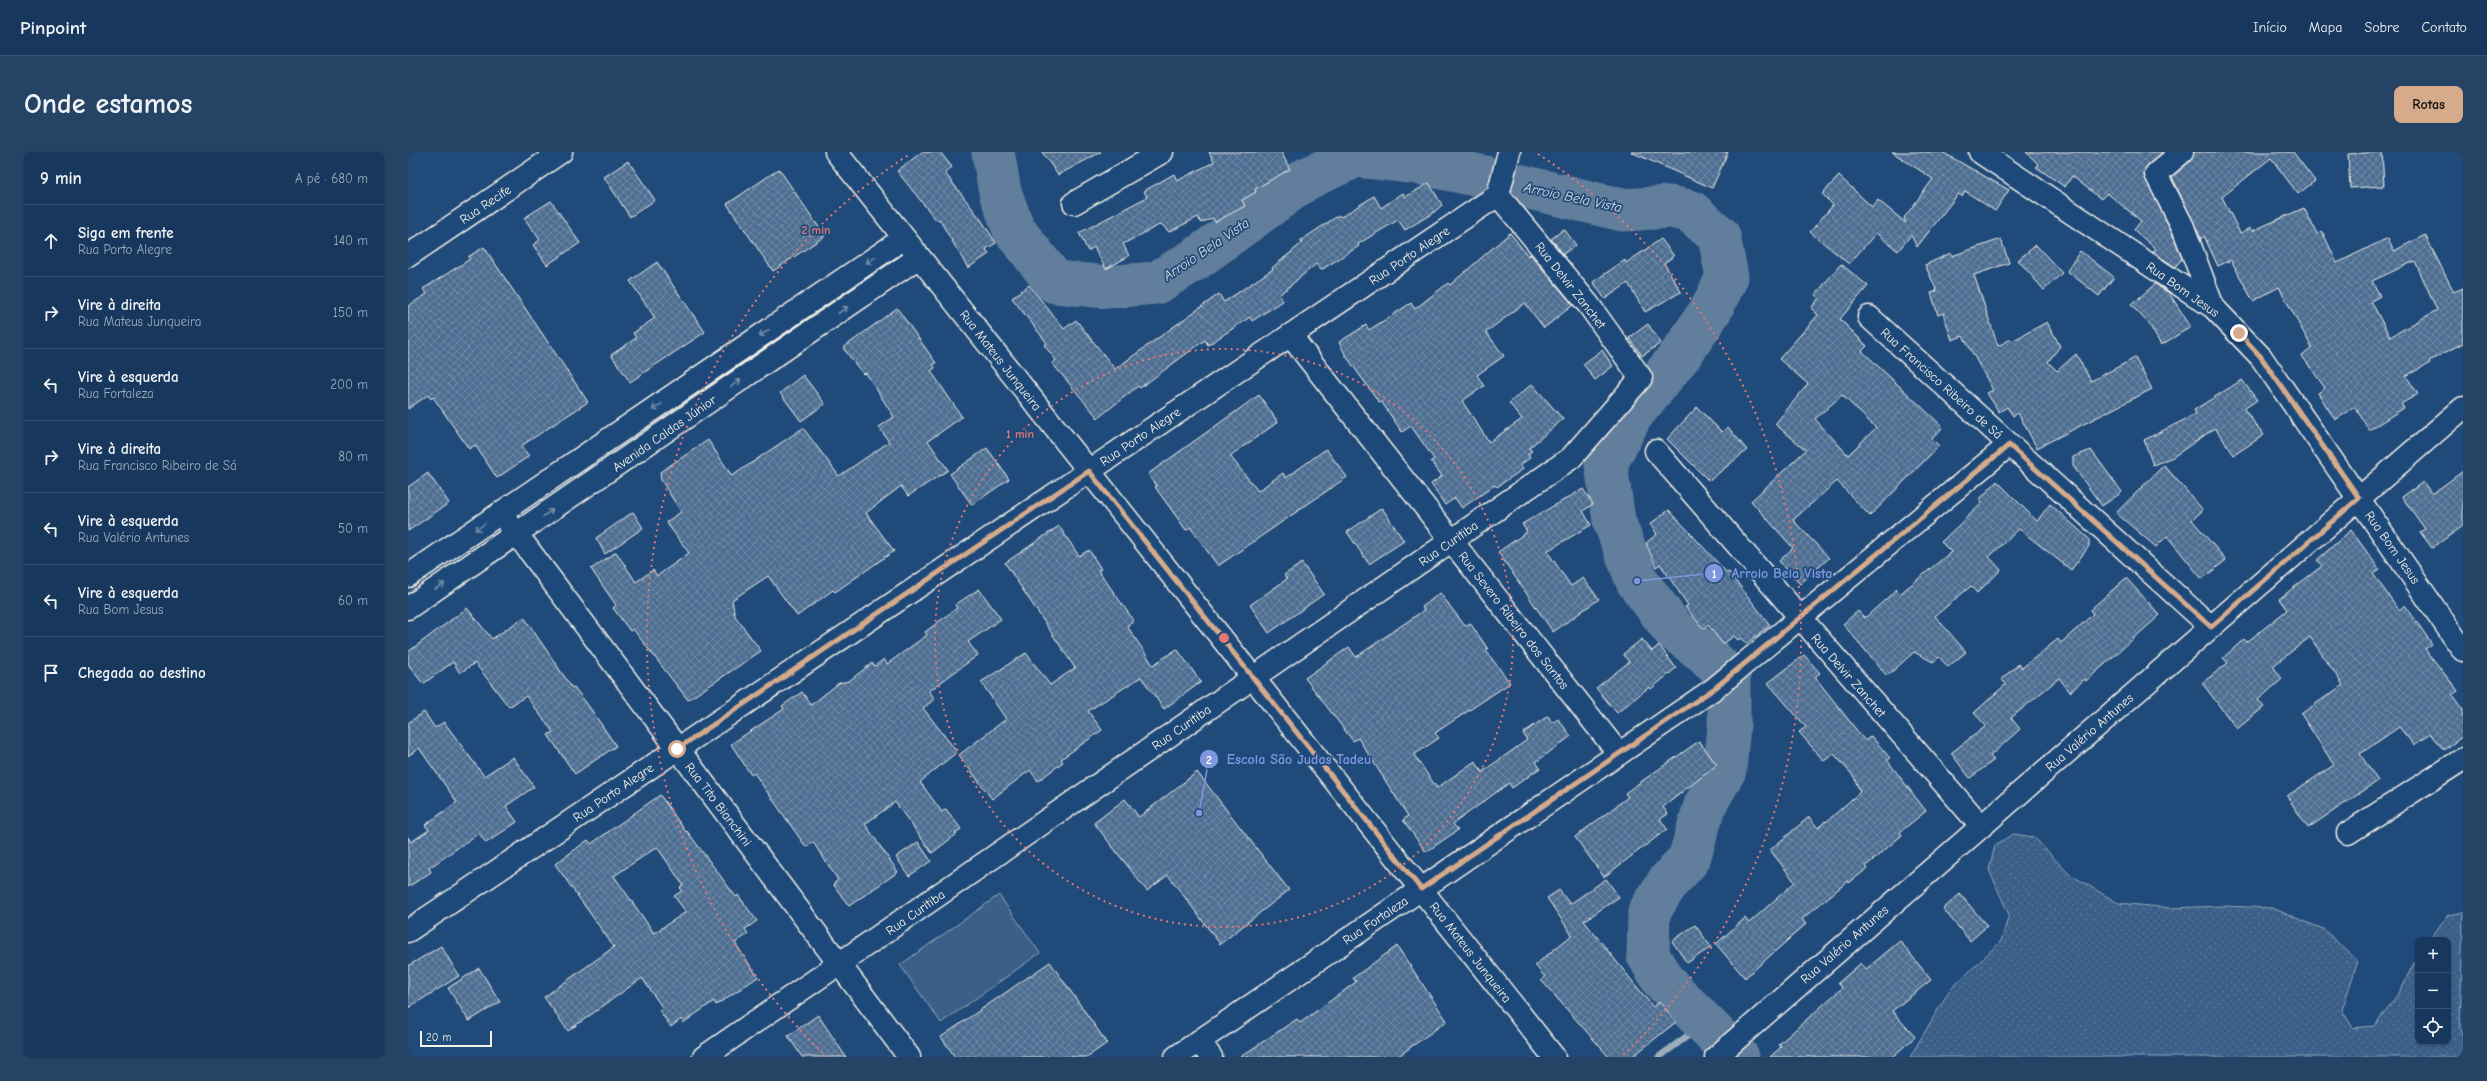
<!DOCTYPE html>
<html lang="pt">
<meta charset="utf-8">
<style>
:root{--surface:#17385c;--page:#244365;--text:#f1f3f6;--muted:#9eacbb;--line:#365272;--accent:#d6ab8b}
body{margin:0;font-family:"Comic Neue",sans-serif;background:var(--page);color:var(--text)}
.controls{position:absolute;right:12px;bottom:12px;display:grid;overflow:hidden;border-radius:8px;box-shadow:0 1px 3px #0004}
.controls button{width:36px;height:36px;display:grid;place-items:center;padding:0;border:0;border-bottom:1px solid var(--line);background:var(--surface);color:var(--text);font:20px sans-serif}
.scale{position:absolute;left:12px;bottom:10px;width:72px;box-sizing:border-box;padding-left:4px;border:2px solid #f4f1e8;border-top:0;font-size:11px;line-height:14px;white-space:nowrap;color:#f4f1e8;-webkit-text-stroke:3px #1f4a7a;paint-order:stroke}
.stop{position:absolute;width:12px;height:12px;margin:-9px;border:3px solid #d6ab8b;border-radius:50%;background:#fff}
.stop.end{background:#d6ab8b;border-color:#fff;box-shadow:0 1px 4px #0008}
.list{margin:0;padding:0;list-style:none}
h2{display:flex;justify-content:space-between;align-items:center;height:52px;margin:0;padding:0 16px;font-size:17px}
h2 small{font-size:13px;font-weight:400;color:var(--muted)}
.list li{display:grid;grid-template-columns:26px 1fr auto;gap:12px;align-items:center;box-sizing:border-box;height:72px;padding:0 16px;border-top:1px solid var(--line)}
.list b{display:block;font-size:15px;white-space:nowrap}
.list p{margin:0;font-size:13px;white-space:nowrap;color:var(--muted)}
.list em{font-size:13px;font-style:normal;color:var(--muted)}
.icon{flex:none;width:22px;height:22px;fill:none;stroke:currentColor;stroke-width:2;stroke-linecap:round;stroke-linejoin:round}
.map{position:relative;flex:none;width:2055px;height:905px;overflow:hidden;border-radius:8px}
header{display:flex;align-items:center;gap:24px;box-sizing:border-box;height:56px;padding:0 20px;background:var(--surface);border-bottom:1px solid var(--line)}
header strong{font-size:19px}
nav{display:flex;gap:22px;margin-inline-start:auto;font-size:14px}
.intro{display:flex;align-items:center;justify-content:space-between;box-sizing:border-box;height:96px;padding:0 24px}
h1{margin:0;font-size:28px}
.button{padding:10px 18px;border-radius:8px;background:var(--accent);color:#111;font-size:14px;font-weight:700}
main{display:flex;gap:24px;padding:0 24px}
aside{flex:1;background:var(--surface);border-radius:8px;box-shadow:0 1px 3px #0004}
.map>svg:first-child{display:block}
.grass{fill:url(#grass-dots);stroke:#97a8b8}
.garden{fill:#3a5f88;stroke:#97a8b8}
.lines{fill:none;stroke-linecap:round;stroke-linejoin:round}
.stream{stroke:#9cacbb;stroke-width:7}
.river{stroke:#627e9d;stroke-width:43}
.building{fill:url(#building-cross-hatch);stroke:#f4f1e8;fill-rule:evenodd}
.minor-casing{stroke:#f4f1e8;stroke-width:25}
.major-casing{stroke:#f4f1e8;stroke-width:25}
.minor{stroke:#1f4a7a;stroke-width:22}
.major{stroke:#1f4a7a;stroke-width:22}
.oneway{stroke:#748da6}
.route{stroke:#d6ab8b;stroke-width:5}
.ring{fill:none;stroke:#e27875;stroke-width:2;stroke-dasharray:2 4}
.labels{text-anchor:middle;stroke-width:3.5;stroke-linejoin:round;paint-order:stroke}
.street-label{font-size:13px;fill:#f4f1e8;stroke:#1f4a7a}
.water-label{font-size:14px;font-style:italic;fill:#dee0dd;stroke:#1f4a7a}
.centre{fill:#e27875;stroke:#1f4a7a;stroke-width:2}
.ring-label{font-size:12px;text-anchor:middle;font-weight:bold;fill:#e27875;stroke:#1f4a7a;stroke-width:3.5;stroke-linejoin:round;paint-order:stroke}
.leader{fill:none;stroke:#7e97df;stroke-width:1.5}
.callout-dot{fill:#7e97df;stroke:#1f4a7a;stroke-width:1.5}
.mark-label{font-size:12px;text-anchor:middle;font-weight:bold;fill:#fff}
.callout-label{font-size:14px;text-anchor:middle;font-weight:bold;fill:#7e97df;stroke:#1f4a7a;stroke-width:3.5;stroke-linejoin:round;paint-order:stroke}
</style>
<header>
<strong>Pinpoint</strong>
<nav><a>Início</a><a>Mapa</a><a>Sobre</a><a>Contato</a></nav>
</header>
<div class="intro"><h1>Onde estamos</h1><a class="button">Rotas</a></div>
<main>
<aside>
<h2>9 min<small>A pé · 680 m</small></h2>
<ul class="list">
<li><svg class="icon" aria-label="ahead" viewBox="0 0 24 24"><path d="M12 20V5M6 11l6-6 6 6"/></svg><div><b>Siga em frente</b><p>Rua Porto Alegre</p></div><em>140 m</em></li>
<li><svg class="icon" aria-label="right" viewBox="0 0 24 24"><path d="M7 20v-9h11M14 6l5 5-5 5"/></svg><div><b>Vire à direita</b><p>Rua Mateus Junqueira</p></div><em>150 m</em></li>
<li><svg class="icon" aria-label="left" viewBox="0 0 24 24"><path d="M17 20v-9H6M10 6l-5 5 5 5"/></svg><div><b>Vire à esquerda</b><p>Rua Fortaleza</p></div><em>200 m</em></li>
<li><svg class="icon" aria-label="right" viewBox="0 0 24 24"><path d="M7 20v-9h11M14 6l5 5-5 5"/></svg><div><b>Vire à direita</b><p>Rua Francisco Ribeiro de Sá</p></div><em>80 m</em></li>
<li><svg class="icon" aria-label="left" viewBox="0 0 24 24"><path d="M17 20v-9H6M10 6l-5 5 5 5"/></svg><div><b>Vire à esquerda</b><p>Rua Valério Antunes</p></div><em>50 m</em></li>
<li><svg class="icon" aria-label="left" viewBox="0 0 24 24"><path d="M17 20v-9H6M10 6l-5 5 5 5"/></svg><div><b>Vire à esquerda</b><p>Rua Bom Jesus</p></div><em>60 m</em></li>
<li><svg class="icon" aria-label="arrive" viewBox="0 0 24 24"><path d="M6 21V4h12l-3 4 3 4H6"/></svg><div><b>Chegada ao destino</b></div></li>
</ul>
</aside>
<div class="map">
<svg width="2055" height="905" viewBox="0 0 2055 905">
<defs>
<pattern id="grass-dots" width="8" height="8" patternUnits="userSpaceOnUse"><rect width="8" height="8" fill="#3a5f88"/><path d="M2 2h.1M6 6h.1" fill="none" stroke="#577699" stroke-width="1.8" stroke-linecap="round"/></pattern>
<pattern id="building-cross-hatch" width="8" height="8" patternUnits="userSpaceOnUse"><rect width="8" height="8" fill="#4d6e92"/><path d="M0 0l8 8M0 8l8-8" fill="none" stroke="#708aa6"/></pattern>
</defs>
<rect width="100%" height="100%" fill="#1f4a7a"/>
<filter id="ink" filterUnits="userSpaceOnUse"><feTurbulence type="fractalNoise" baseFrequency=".025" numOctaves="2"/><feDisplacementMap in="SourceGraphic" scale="8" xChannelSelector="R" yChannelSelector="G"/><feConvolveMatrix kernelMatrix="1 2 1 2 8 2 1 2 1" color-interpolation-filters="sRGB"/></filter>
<g filter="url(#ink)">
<!-- grass -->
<path class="grass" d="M1605,682L1626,685L1661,722L1710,751L1763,756L1815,754L1864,756L1915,777L1950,809L1934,858L1945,876L1966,874L1991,841L2010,803V890H2040V788H2021L2040,763L2055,760L2052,877L2055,886V905H1502L1541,839L1593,789L1601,763L1581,718L1587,693Z"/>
<!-- garden -->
<path class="garden" d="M591,743L632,801L533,871L492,813Z"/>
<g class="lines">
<!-- stream -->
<path class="stream" d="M1251,905L1297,871"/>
<!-- river -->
<path class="river" d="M585,0L592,40L606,78L647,130L699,135L748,131L788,107L898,27L948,4L1009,11L1077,25
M1109,33L1215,58L1262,55L1282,59L1311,84L1319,125L1304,156L1274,201L1223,264L1198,312L1206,369L1229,429L1265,477L1297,501L1321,525V573L1317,618L1297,653L1281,707L1260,730L1241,760L1240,803L1255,829L1330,905"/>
</g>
<!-- building -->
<path class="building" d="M514,0H532L544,15L537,21L574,69L588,91L578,97L581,102L560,116L531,67L529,69L489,19Z
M634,0H693L650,23Z
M801,0H873L882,17L847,37L848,40L834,48L837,54L807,70L805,66L793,71L790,65L761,80L753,72L715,92L721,104L698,117L686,95L680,99L671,81L739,45L736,39L766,22L769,29L806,10Z
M1223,0H1320L1304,36Z
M1484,0H1534L1601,38L1587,59L1557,39L1554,44L1550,42L1509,95L1503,83L1490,99L1468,81L1441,112L1402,80L1425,53L1414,42L1431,24L1464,55L1470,48L1498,71L1496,66L1525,27Z
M1618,0H1755L1740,13L1736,23L1764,80L1774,107L1767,115L1745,100L1748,97L1726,78L1733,69L1699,41L1693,47L1664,24L1657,35L1628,15L1631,13Z
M1786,0H1885L1907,29L1890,42L1863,6L1814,45L1832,81L1843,76L1844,79L1896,56L1909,82L1914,79L1929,111L1980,86L1986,99L2017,83L2046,140L2055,136V191L2021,209L2022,211L1998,224L2010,242L1993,252L1996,256L1961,278L1947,255L1927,268L1910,241L1917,236L1894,204L1904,196L1871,135L1845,149L1823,108L1810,114L1796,84L1793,87L1764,25L1782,9ZM2007,109L2029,158L1982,185L1963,149L1972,144L1964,129Z
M1974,0L1976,34L1942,36L1940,2Z
M220,9L247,48L222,65L196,25Z
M371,17L417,84L365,119L319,52Z
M1021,31L1034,53L1025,61L997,78L990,68L950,92L951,94L913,118L908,112L871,143L875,149L844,169L842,165L800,193L797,188L732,236L730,234L690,266L644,211L648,208L636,193L639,191L604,146L621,133L656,177L668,168L707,217L811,142L816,150L865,117L864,116L894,91L892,89L931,63L933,65L966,44L973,56L995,41L997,45Z
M143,49L172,91L139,113L125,93L132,88L116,66Z
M1156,77L1168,93L1155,102L1143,87Z
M1102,81L1120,104L1122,102L1165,153L1136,176L1117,151L1078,180L1096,204L1069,223L1076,234L1054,249L1081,290L1114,267L1101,251L1124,232L1155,267L1121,296L1124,299L1120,302L1122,306L1112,313L1115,317L1089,335L1087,333L1054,356L1047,346L1037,353L1023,332L1034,324L1023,309L1026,307L1003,274L994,280L973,249L971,250L938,204L931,190L958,173L961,178L1003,151L1007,157L1040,131L1042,133Z
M1253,87L1266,104L1256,111L1273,140L1237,160L1220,131L1197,147L1185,130L1217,108L1218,111Z
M1593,87L1601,111L1566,123L1590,194L1603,187L1604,189L1639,170L1652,194L1640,210L1649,219L1668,202L1683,229L1727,206L1744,237L1629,296L1610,261L1605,264L1599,255L1591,260L1579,241L1585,238L1555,184L1544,188L1535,161L1530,163L1523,141L1529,139L1517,113L1543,101L1544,104Z
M1628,93L1654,121L1636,138L1610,108Z
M76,95L180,250L113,294L121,304L89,326L67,293L61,297L25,245L23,247L20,243L0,257V154L19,142L15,137L62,107L60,105Z
M1672,99L1706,125L1691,144L1659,119Z
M249,110L297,180L222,230L203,203L228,186L225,181L247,166L222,129Z
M1433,112L1460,134L1432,167L1459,194L1454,199L1535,275L1524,287L1531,294L1462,364L1429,329L1385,368L1421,406L1392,432L1371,409L1385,396L1343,349L1398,298L1367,272L1400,232L1371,207L1410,163L1403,156L1411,146L1407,143ZM1434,243L1468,276L1440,303L1407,267Z
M1747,132L1761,141L1783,175L1753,193L1741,172L1723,153Z
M489,156L528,211L525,212L527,216L523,219L554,265L520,289L540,318L500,344L493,334L458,361L486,399L427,440L425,438L389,464L360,424L324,448L327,464L353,499L280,548L225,477L222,479L205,456L208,453L183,417L208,400L228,430L245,418L249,424L281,401L258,370L273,360L253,328L252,320L300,288L324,324L395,276L431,324L481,290L471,275L486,265L458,221L455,222L435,196Z
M1240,172L1253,191L1234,204L1221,186Z
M1194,198L1205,214L1187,228L1175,212Z
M395,223L417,252L393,269L372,241Z
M1834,228L1849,248L1836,257L1856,283L1826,303L1807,276L1765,305L1745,313L1736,288L1788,262L1786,258Z
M851,243L870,270L822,304L850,339L875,321L878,326L918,297L939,325L810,414L782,375L778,378L747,335L749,334L740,322Z
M1289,255L1314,280L1320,275L1339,298L1301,329L1259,287Z
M579,296L601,327L564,353L542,322Z
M1683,298L1714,340L1694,354L1665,314V305Z
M1756,313L1795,358L1784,368L1818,408L1794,427L1759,384L1748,395L1708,361Z
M2055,319V374L2024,396L2012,380L2017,377L1994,345L2015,330L2024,342Z
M20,321L41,351L0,379V335Z
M1589,329L1629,369L1642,352L1681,387V394L1663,418L1611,377L1581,405L1593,418L1569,441L1563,434L1527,464L1558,500L1540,515L1531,505L1525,510L1506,500L1479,524L1435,472L1450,459L1457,466L1489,437L1493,441L1543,400L1533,390L1574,351L1571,348Z
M1175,337L1185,352L1175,359L1183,373L1139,399L1163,434L1175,426L1191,447L1145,480L1090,400L1119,380L1114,372Z
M974,356L996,389L961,412L939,380Z
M1261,358L1319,421L1321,420L1362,473L1338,492L1333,486L1330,488L1326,484L1315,492L1300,473L1296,477L1277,455L1280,453L1252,412L1248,415L1238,391L1249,382L1242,372Z
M225,360L235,376L197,402L188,386Z
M651,374L671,404L681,398L693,417L690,418L726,469L719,474L745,513L769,497L793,530L756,557L733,525L680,559L694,578L653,607L655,610L630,629L622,618L584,647L551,603L598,567L573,530L618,501L642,533L667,516L597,411Z
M1943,378L1971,417L1965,422L1991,458L1997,453L2024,492L2017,497L2050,539L2044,543L2055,558V584L2036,598L2022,582L2006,593L1991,575L1952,602L1970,629L1900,676L1879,644L1926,613L1893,562L1935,533L1902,485L1865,514L1874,527L1850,548L1856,555L1829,577L1794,531L1820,511L1815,506L1836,487L1839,490L1879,458L1871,447L1914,414L1909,408Z
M894,411L916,442L861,481L842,453L879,427L876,423Z
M1718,426L1752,463L1678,529L1677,527L1662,540L1651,526L1603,566L1612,577L1582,604L1586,608L1562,626L1543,601L1578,574L1566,561L1598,532L1593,527L1611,512L1614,516L1650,487L1653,491L1685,462L1682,458Z
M571,437L593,467L560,490L570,503L521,539L527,547L515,556L549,600L512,630L534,660L538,657L553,677L547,681L549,682L524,701L487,650L457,672L490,720L441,754L425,732L430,728L405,690L398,695L346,621L343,623L323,592L376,557L374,554L394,540L403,553L431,531L441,529L464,511L467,514L476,507L479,512L519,483L517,480L549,456L547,453Z
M1032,441L1057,474L1062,471L1080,497L1078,499L1102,531L1027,581L1031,586L1006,603L1029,636L1067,609L1074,620L1119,588L1115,581L1140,564L1144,571L1150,567L1163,584L1128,610L1132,616L1104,636L1101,631L1045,672L1050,678L1018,700L995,668L1000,664L950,586L945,589L897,526L941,495L948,505L1016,458L1014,455Z
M59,456L84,487L116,465L164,536L166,535L182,556L208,594L167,622L140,583L145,580L118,544L101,555L67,511L52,521L45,510L15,532L0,512V500Z
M1234,487L1244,499L1251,493L1268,516L1243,537L1241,535L1209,561L1188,536L1221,510L1215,502Z
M1396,503L1412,521L1407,525L1457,589L1463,584L1482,606L1479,608L1518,659L1492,680L1494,683L1458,714L1460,716L1441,731L1440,729L1394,767L1398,772L1337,826L1308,792L1337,766L1341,771L1387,730L1362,698L1401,665L1410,676L1417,669L1418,670L1452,640L1446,625L1426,602L1416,609L1391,580L1398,575L1360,531Z
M16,560L27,576L36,570L76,624L105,605L126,635L98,654L109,670L78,691L71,681L21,716L23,720L0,735V685L3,690L21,678L17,673L49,650L11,596L0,604V571Z
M1291,589L1309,613L1255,655L1260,662L1252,667L1259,677L1196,725L1167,685L1220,645L1217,641Z
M789,620L881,738L812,792L760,723L739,739L686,671L717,647L731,665Z
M252,643L278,680L279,679L328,745L330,743L349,769L337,777L340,782L327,791L350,825L308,853L306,849L275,871L273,867L263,875L251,858L254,855L234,826L160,879L136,845L206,795L147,712L180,688L183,692ZM249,695L275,733L272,735L274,739L266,744L278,760L246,781L206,724Z
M510,690L523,709L501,724L488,705Z
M1198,727L1211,745L1176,769L1245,855L1252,850L1268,870L1224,905H1201L1133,828L1137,825L1127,813L1164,783L1139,746L1151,738L1162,752Z
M1552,742L1579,774L1562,789L1535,757Z
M1287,773L1303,795L1279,811L1264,789Z
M1492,789L1523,828L1484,859L1507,885L1484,905H1362L1373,895L1370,893L1434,836L1430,831L1453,811L1458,817Z
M33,794L51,824L0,856V814Z
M989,794L1039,869L989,905H832L889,867L892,871L948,830L945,826Z
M642,810L699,891L679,905H547L533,885Z
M71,816L92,850L61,869L40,836Z
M410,863L438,905H394L380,884Z"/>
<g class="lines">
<defs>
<path id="minor" d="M1572,0L1805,155L1853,205L2055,498
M1774,0L1748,22L1775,75L1805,155
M666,51L754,0
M0,104L153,0
M1461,165L1803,475
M882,183L1211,602
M1248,299L1573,674
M93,361L501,905
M1940,681L2055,607
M0,779L1090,43L1101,0
M791,889L803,905
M296,905L1163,306L1233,226L1180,152L1090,43
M768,905L1307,536L1601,293
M1308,905L2055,256"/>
<path id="major" d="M428,0L1146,905
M0,424L496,86
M0,456L511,105"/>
</defs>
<!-- minor casing -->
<use href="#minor" class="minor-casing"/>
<!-- major casing -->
<use href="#major" class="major-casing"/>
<!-- minor -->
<use href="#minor" class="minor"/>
<!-- major -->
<use href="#major" class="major"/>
</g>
<!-- one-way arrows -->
<defs><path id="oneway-shaft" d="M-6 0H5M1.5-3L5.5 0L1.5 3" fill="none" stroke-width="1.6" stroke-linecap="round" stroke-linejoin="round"/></defs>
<g class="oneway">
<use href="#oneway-shaft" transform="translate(463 108) rotate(146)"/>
<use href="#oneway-shaft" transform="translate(435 158) rotate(-35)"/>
<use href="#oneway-shaft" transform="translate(356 181) rotate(146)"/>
<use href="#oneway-shaft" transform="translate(328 231) rotate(-35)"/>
<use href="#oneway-shaft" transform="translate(249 255) rotate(146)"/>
<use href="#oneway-shaft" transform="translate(140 361) rotate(-35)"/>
<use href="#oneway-shaft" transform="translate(72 375) rotate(146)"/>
<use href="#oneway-shaft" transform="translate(32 434) rotate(-34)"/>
</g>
</g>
<g class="lines" filter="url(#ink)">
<!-- route -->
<path class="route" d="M269,597L681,319L1013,737L1307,536L1601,293L1803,475L1951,346L1853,205L1831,181"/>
</g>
<!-- distance rings -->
<g class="ring">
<circle cx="816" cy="486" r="289"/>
<path d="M419 905A577 577 0 0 1 502 2M1130 2A577 577 0 0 1 1213 905"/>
</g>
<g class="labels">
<!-- street labels -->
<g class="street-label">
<text transform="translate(77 52) rotate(-34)" y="5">Rua Recife</text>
<text transform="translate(1001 103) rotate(-34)" y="5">Rua Porto Alegre</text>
<text transform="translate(1163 133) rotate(52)" y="5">Rua Delvir Zanchet</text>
<text transform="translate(1775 137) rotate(35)" y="5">Rua Bom Jesus</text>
<text transform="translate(593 208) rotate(52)" y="5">Rua Mateus Junqueira</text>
<text transform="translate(1534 231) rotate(42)" y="5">Rua Francisco Ribeiro de Sá</text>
<text transform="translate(256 281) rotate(-35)" y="5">Avenida Caldas Júnior</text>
<text transform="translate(732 284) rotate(-34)" y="5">Rua Porto Alegre</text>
<text transform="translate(1040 391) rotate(-35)" y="5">Rua Curitiba</text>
<text transform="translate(1985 395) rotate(55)" y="5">Rua Bom Jesus</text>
<text transform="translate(1106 468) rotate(52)" y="5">Rua Severo Ribeiro dos Santos</text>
<text transform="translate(1441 523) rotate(49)" y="5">Rua Delvir Zanchet</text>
<text transform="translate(773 575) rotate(-35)" y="5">Rua Curitiba</text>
<text transform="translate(1681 580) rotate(-41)" y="5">Rua Valério Antunes</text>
<text transform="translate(205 640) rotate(-34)" y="5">Rua Porto Alegre</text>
<text transform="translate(311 652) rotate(53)" y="5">Rua Tito Bianchini</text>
<text transform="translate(507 760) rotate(-35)" y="5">Rua Curitiba</text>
<text transform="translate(967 768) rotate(-34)" y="5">Rua Fortaleza</text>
<text transform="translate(1436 792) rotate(-41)" y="5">Rua Valério Antunes</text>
<text transform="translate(1063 800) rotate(52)" y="5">Rua Mateus Junqueira</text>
</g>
<!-- water labels -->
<g class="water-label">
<text transform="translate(1165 45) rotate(12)" y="5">Arroio Bela Vista</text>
<text transform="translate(798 97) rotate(-34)" y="5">Arroio Bela Vista</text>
</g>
</g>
<circle cx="816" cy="486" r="6" class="centre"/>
<g class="ring-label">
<text x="408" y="82">2 min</text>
<text x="612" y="286">1 min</text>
</g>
<!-- callouts -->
<path class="leader" d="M1229 429L1306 421M791 661L801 607"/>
<g class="callout-dot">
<circle cx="1229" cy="429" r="4"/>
<circle cx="791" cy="661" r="4"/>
<circle cx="1306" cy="421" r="10"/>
<circle cx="801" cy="607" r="10"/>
</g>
<g class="mark-label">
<text x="1306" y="426">1</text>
<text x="801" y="612">2</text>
</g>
<g class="callout-label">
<text x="1374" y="426">Arroio Bela Vista</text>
<text x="891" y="612">Escola São Judas Tadeu</text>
</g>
</svg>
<div class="controls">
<button>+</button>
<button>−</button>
<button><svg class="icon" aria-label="locate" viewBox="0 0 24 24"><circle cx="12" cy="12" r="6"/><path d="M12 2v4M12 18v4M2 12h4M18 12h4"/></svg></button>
</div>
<div class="scale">20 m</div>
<div class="stop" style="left:269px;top:597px"></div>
<div class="stop end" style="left:1831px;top:181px"></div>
</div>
</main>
